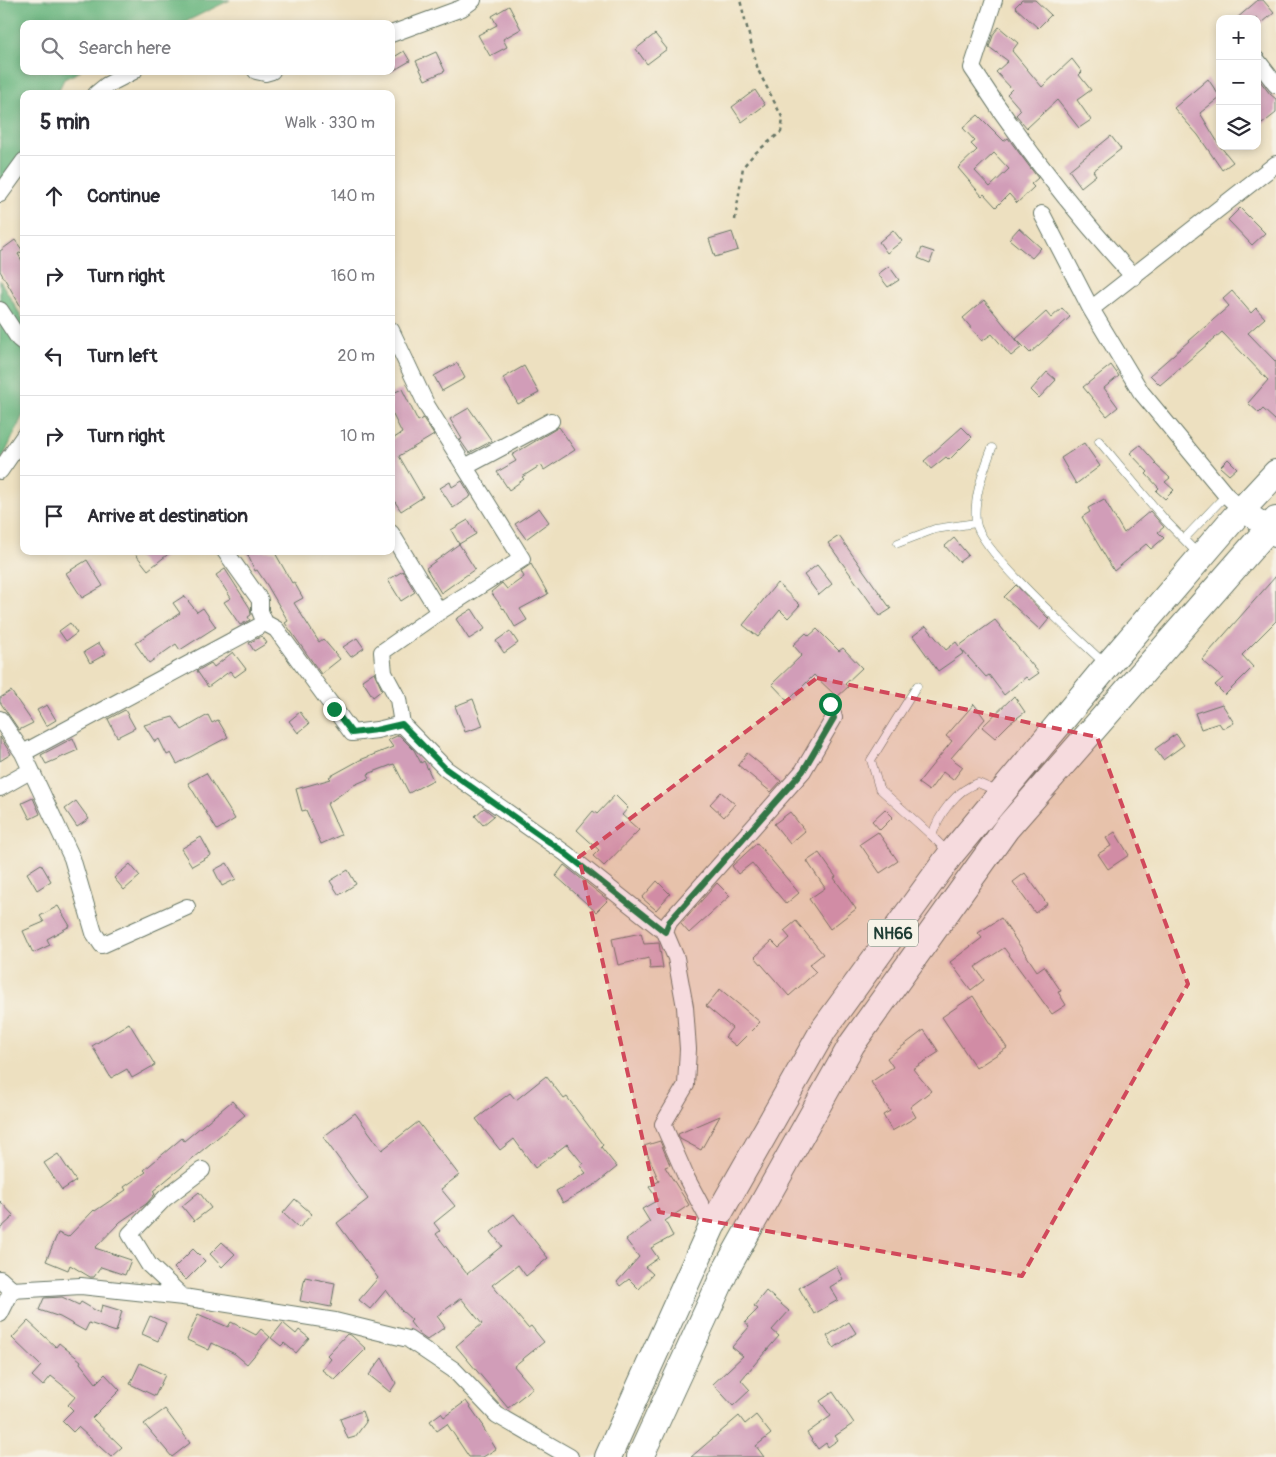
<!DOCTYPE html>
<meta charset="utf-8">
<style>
:root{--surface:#fff;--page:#f2f2f3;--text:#2b2b33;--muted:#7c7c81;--line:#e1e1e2}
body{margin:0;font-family:Pangolin,sans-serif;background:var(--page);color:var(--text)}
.controls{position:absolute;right:15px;top:15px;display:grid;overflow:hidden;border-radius:10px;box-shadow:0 2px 8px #0003}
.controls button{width:45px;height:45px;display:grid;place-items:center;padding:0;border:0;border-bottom:1px solid var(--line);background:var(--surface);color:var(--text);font:25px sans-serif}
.stop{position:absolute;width:15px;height:15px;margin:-11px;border:4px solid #0b8043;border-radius:50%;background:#fff}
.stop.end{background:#0b8043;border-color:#fff;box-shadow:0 1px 5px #0008}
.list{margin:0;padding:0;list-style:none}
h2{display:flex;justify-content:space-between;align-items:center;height:65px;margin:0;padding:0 20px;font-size:21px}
h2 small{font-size:16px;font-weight:400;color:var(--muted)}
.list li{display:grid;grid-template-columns:32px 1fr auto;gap:15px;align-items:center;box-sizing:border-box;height:80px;padding:0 20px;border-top:1px solid var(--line)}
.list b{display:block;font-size:19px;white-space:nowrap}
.list em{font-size:16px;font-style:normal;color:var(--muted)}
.icon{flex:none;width:28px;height:28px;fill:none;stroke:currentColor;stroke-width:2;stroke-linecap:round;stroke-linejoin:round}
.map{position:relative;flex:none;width:1276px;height:1457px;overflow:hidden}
.search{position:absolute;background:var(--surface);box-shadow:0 2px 8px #0003;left:20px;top:20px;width:375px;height:55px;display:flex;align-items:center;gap:12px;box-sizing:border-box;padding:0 18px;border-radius:10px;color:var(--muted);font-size:19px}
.panel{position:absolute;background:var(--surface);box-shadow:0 2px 8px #0003;left:20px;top:90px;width:375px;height:465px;border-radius:10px}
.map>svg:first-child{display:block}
.forest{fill:#69b67f;stroke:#447a5a}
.building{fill:#d19db8;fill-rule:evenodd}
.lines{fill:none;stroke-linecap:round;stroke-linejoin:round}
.service-casing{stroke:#677665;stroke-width:9}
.minor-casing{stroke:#677665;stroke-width:18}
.secondary-casing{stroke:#677665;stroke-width:24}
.trunk-casing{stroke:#677665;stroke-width:28}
.path{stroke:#677665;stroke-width:2.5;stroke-dasharray:4 4;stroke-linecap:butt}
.service{stroke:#fff;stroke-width:8}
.minor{stroke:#fff;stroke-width:16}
.secondary{stroke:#fff;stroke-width:22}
.trunk{stroke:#fff;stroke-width:26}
.route{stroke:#0b8043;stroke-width:6}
.marked{fill:#d1495b;fill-opacity:0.2;stroke:#d1495b;stroke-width:4;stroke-dasharray:10 6;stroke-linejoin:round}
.labels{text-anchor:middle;stroke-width:5;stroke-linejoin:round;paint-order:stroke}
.shield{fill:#f7f3e8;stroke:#60746a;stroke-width:1}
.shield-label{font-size:16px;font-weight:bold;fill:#1f3d34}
</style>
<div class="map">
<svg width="1276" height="1457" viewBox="0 0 1276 1457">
<rect width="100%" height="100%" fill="#f7f3e8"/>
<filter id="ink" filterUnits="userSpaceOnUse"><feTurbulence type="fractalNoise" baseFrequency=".02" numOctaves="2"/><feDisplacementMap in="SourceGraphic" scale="10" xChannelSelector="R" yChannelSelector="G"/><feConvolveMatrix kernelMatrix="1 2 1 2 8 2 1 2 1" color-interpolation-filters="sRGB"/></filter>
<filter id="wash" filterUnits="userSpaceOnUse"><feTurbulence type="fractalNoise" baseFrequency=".0096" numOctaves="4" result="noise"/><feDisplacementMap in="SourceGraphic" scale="20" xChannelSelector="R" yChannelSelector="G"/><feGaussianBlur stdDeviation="1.12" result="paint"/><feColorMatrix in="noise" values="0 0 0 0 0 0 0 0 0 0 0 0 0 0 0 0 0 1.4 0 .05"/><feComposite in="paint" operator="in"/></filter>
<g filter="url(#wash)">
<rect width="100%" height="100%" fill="#ede0c0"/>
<!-- forest -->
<path class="forest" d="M0,0H230L181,24H24V71H81L64,79L57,94H24V155L0,197Z
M0,280L24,321V413L0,464Z"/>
<g id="blocks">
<!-- building -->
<path class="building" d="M1022,0H1035L1051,15L1038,28L1015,7Z
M1258,0H1263L1274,13L1257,27V19H1236Z
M509,6L521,29L503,39L507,47L490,56L478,35L497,25L492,16Z
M999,27L1018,43L1012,51L1042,87L1072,59L1082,72L1079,75L1091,90L1077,100L1091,120L1079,128L1057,100L1027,128L1016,115L1021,110L1007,94L1012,89L996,72L1008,61L989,47L994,33Z
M655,34L667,49L647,64L636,49Z
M404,51L410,61L391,72V59Z
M436,52L445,71L425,80L416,61Z
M1257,77L1270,94L1276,99V113L1262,124L1257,118Z
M1208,79L1220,97L1200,113L1220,146L1233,162L1222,170L1198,135L1174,108Z
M755,90L765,105L742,122L732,107Z
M978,115L1004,141L1008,138L1038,178L1031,184L1034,187L1017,203L1009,194L996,207L984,194L982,196L958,168L977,150L971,144L975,141L963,128ZM994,153L1009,169L990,187L975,171Z
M1111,136L1121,149L1093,171L1096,175L1081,187L1069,170Z
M1240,208L1265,233L1252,245L1228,220Z
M1019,228L1041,248L1032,258L1009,239Z
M893,230L902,241L887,253L879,242Z
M732,232L738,250L715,257L709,239Z
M15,240L23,251L18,254L24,264V312L0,271V251Z
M922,248L934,252L930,263L918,258Z
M889,266L899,280L888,287L878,274Z
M1232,291L1251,313L1256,308L1265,318L1248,333L1276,362V421L1263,409L1259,413L1248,403L1268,380L1222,332L1160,385L1150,375L1229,306L1223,299Z
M984,300L1022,347L1011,356L992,334L982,341L963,318Z
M1062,308L1070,317L1030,353L1016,339L1046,312L1051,318Z
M457,363L465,378L442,391L434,376Z
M1111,365L1119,376L1104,388L1118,407L1107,416L1083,387Z
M524,366L539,393L518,404L503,378Z
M1047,372L1056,380L1039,398L1031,390Z
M402,389L418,421L423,418L434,435L399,456L423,497L401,511L391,496V440L402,433L391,411V394Z
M469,408L492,441L469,453L460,440L462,439L450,419Z
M559,427L575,450L544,470L541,465L522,477L524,479L509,490L497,472L516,461L512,455Z
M962,427L972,437L949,460L946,457L931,469L924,461Z
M1084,443L1100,466L1076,484L1061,458Z
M1140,445L1156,463L1155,464L1170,478L1165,482L1174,490L1165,499L1156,491L1159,488L1146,474L1148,472L1130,453Z
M1228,459L1237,468L1229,475L1220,467Z
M462,481L471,496L453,508L440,488L450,482L452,487Z
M1104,499L1124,533L1150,511L1164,527L1158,532L1164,538L1151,549L1146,544L1114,571L1082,517L1090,512L1088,508Z
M539,508L549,522L526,539L515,524Z
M468,520L476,534L459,544L451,530Z
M839,536L891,609L880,616L828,543Z
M954,538L968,555L959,562L945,546Z
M459,544L475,569L441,593L426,568Z
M133,551H172L148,570Z
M246,551H274L292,583L294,582L303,598L294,603L319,642L323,639L340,659L321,674L285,623L288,621L267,585L257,570L255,571Z
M87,560L103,586L82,598L66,573Z
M531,564L548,594L520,609L527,620L515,627L504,608L503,609L491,592L502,583L507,589L524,577L521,571Z
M817,565L832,584L819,595L804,575Z
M225,569L250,608L251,615L248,617L250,620L240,625L224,602L231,598L216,575Z
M403,571L415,592L401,601L388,580Z
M1276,576V621L1242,655L1253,667L1225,695L1215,685L1223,678L1202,660Z
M777,583L800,605L788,618L780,610L758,637L743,625Z
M1016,585L1049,619L1040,630L1004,597Z
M184,596L197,612L203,608L216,627L180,650L176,644L149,663L135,643L180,613L173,603Z
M472,609L485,629L469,639L456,619Z
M995,620L1039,673L1029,680L1026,677L1004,695L989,675L986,677L961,649L964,653L938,671L913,636L926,626L946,650L956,642L959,646Z
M70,623L77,633L66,641L59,631Z
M817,629L839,651L843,648L862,668L845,684L848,687L837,697L814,675L788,701L772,684L802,655L793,645L806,633L809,636Z
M510,631L518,643L504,653L496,641Z
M262,636L267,643L254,651L249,643Z
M357,638L364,648L351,657L343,647Z
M99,643L106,654L90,663L84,652Z
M233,652L246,669L235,677L230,671L208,687L197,671L211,663L214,667Z
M374,672L382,690L373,697L362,680Z
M11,691L33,723L19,730L0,702V698Z
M1014,696L1025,712L1010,723L995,738L982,727Z
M473,699L483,726L465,732L455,706Z
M974,704L985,719L951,758L963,767L953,780L943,772L929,791L918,783L952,741L946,736Z
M1222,704L1234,723L1223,729L1219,723L1201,729L1195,713Z
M47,705L56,720L46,726L37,710Z
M125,710L135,728L117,737L108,719Z
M300,712L309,724L298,733L289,721Z
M208,715L212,723L218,720L228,737L177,764L171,753L167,755L159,739L155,742L144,725L173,717L182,730Z
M1176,734L1184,745L1163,760L1155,749Z
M399,735L414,750L421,763L424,761L433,780L409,793L394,764L368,774L370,778L354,785L327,804L341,835L321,844L306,810L302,811L296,789L331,779L329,777L360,760L393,747L388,740Z
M0,737L11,754L0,761Z
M73,738L78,750L46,764L41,755Z
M747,753L781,781L771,792L738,765Z
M206,773L235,819L217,830L188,783Z
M721,792L735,804L724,817L710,804Z
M615,795L628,808L622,815L639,830L604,866L593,856L599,850L577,830L593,811L597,814Z
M33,798L40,814L30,819L22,803Z
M76,801L89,819L77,827L65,809Z
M484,808L494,816L483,825L475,816Z
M885,809L893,817L880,830L872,821Z
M790,812L805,831L790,844L774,824Z
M878,832L898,861L880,873L860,844Z
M1115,832L1129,855L1108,869L1098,854L1111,846L1106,838Z
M201,837L211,855L192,866L181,849Z
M757,843L799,893L786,904L752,863L738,874L732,866Z
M819,853L836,877L834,878L856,909L830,929L809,899L825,888L807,861Z
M227,863L236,879L222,886L214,870Z
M41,864L51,881L37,890L27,873Z
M130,864L140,876L124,890L114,878Z
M564,865L608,900L596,912L556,876Z
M348,870L356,884L339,895L330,881Z
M1025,873L1047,904L1035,913L1013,882Z
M657,881L670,894L656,910L642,898Z
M717,883L730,896L689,933L681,924Z
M58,906L70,926L47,939L50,945L33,953L23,931L44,922L40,916Z
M1001,918L1037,971L1044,966L1061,991L1058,992L1066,1005L1052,1014L1004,948L975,967L984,980L971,990L950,962L982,938L978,933Z
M796,921L823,954L809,965L816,972L789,996L755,957L772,941L779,948L790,938L784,931Z
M641,933L644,944L659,943L663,968L650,969L649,958L618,965L612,939Z
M720,989L760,1022L736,1046L725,1037L732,1028L706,1006Z
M973,996L1007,1048L976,1068L942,1017Z
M129,1023L155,1065L132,1078L127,1069L111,1078L92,1046Z
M924,1030L939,1052L913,1069L931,1091L910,1107L916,1117L892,1131L883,1115L890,1111L871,1082L893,1067L887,1058Z
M546,1076L564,1099L567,1097L603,1145L601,1147L617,1167L596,1184L563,1203L556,1191L586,1173L580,1166L583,1164L567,1144L535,1168L514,1139L500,1150L476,1119L510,1093L516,1100Z
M232,1101L245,1115L153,1191L155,1194L146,1204L120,1222L95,1248L131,1260L125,1275L101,1267L94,1277H90L70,1265L68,1270L46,1261L58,1233L68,1237L94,1210L95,1211L126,1190L124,1187L146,1172L144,1170L182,1138L184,1141Z
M355,1113L382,1150L418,1122L459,1175L441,1189L455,1206L434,1223L440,1231L436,1234L467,1274L502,1246L491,1232L514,1214L548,1258L526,1276L518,1265L492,1285L528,1328L531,1326L544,1342L514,1366L533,1388L508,1408L456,1346L482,1324L461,1298L437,1316L445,1327L427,1340L420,1335L410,1322L412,1320L401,1310L386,1290L370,1309L359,1300L378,1278L337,1223L368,1199L323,1137Z
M720,1116L701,1150L680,1139L678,1134Z
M660,1141L670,1165L665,1167L689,1205L665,1221L673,1236L651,1248L658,1258L645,1267L653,1274L639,1289L629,1279L620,1286L617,1282L639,1257L626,1240L650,1222L642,1209L658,1200L649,1187L659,1181L644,1146Z
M58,1154L76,1181L62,1190L44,1163Z
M199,1192L211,1208L194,1221L182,1206Z
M295,1199L312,1214L299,1228L283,1213Z
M0,1201L14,1216L0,1229Z
M222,1242L235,1254L222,1267L210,1254Z
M193,1249L205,1261L186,1280L174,1268Z
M836,1266L843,1279L830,1287L838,1300L814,1314L799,1288Z
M305,1277L335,1283L331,1307L300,1301Z
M766,1291L789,1311L772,1330L779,1336L741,1380L750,1390L733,1406L713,1384L743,1356L732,1347L749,1327L745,1322L758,1309L754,1306Z
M62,1297L79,1305L81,1302L100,1313L102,1305L122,1311L116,1332L89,1323L85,1331L60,1317L39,1310L44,1298Z
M198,1314L228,1327L231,1322L256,1335L261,1329L270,1337L247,1364L235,1354L212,1343L209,1350L187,1340Z
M150,1316L166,1323L158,1341L142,1334Z
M28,1321L56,1347L59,1343L81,1361L80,1363L96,1383L105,1374L120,1390L92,1418L122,1447L111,1457L78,1427L73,1432L62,1421L73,1410L68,1405L76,1396L51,1376L43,1386L32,1376L41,1366L12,1338Z
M849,1322L856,1333L834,1348L827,1336Z
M283,1323L296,1334L299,1330L309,1338L296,1353L284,1343L281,1346L271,1338Z
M347,1334L352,1336L366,1349L335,1380L322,1370L331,1359L327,1355Z
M382,1358L396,1383L390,1392L369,1375Z
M140,1363L165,1375L155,1396L130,1384Z
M833,1392L854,1423L835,1436L838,1440L828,1447L826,1443L818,1449L807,1433L831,1416L820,1401Z
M466,1401L483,1425L482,1426L496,1449L483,1457H469L447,1424L437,1431L430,1421L441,1413L444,1417Z
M165,1409L190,1443L172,1457L144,1424Z
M362,1411L366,1422L355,1437L348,1439L340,1419Z
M756,1415L771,1434L756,1446L764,1457H691L739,1416L745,1424Z"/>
</g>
</g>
<g filter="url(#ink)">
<use href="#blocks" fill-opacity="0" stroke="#677665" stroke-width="1"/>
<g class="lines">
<defs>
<path id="service" d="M1099,441L1165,520L1198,554
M992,448C984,470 973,497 976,522C979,550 1079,639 1104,663
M1184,539L1226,495
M898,543L935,529L976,523
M917,686L871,760L879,788L932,836
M947,851L932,836C938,815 957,789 978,783L997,791"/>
<path id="minor" d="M994,0L972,68C1020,142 1074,212 1134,277
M391,34L462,8L473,0
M1257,60L1276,85
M256,71L265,73L272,71
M96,94L107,85L134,71
M0,194L24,161
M1042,214L1091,309
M0,310L19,339L24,343
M391,330L427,406L522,559L439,612
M465,467L551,421
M0,471L24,436
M1242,510L1226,495L1141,392L1091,309L1276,164
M391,533L439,612L382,652L384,673L398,699L402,724
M225,551L260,600V611L265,623L276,629L352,733L377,730L402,724L446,769L565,853L665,932L676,958L685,1007L688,1049L686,1085L663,1124L687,1179L712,1226
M0,719L23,753L72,858L94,933L102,945L187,907
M23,753L265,623
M0,788L30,771
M665,932L669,922L803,771L834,718L830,704
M0,1279L12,1290L81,1286L183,1297L335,1321L408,1339L454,1370L497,1415L570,1457
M183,1297L149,1265L130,1234L165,1198L202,1170
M0,1314L12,1290"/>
<path id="secondary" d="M1242,510L1269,528L1276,536"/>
<path id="trunk" d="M608,1457L712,1226L824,1029L951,854L1107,666L1235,517L1276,473
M640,1457L727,1268L852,1044L1006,829L1276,520"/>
</defs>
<!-- service casing -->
<use href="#service" class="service-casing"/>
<!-- minor casing -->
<use href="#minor" class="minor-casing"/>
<!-- secondary casing -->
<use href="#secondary" class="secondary-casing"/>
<!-- trunk casing -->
<use href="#trunk" class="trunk-casing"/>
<!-- path -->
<path class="path" d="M735,220L743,167L754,154L781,132L783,119L758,70L740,0"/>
<!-- service -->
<use href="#service" class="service"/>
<!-- minor -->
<use href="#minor" class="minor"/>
<!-- secondary -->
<use href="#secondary" class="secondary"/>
<!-- trunk -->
<use href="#trunk" class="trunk"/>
</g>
</g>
<g class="lines" filter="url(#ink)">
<!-- route -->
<path class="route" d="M334,709L352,733L376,730L402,724L446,769L565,853L665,932L669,922L803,771L834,718L830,704"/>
</g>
<!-- marked area -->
<path class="marked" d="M817,678L1097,737L1188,984L1022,1276L659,1212L579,857Z"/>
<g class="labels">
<!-- shield labels -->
<rect class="shield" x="868" y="919.5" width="50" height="27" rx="4"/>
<g class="shield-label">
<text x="893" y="939">NH66</text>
</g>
</g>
</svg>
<div class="controls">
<button>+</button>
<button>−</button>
<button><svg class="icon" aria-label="layers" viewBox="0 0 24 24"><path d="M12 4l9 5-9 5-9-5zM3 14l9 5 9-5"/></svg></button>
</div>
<div class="stop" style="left:830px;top:704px"></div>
<div class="stop end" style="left:334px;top:709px"></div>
<div class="search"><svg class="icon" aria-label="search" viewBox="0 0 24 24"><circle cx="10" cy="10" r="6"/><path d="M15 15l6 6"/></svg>Search here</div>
<section class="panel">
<h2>5 min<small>Walk · 330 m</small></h2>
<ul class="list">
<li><svg class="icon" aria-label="ahead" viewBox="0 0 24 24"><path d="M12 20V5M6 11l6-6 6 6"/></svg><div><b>Continue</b></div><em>140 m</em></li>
<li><svg class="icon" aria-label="right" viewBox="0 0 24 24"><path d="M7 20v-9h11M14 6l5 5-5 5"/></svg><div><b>Turn right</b></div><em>160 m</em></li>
<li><svg class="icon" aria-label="left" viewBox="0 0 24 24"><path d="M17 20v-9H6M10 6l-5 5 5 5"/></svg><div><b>Turn left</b></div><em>20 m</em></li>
<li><svg class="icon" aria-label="right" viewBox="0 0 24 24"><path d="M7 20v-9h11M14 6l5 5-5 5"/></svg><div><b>Turn right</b></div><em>10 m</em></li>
<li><svg class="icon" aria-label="arrive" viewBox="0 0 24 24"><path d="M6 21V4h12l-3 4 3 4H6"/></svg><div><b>Arrive at destination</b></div></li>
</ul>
</section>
</div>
